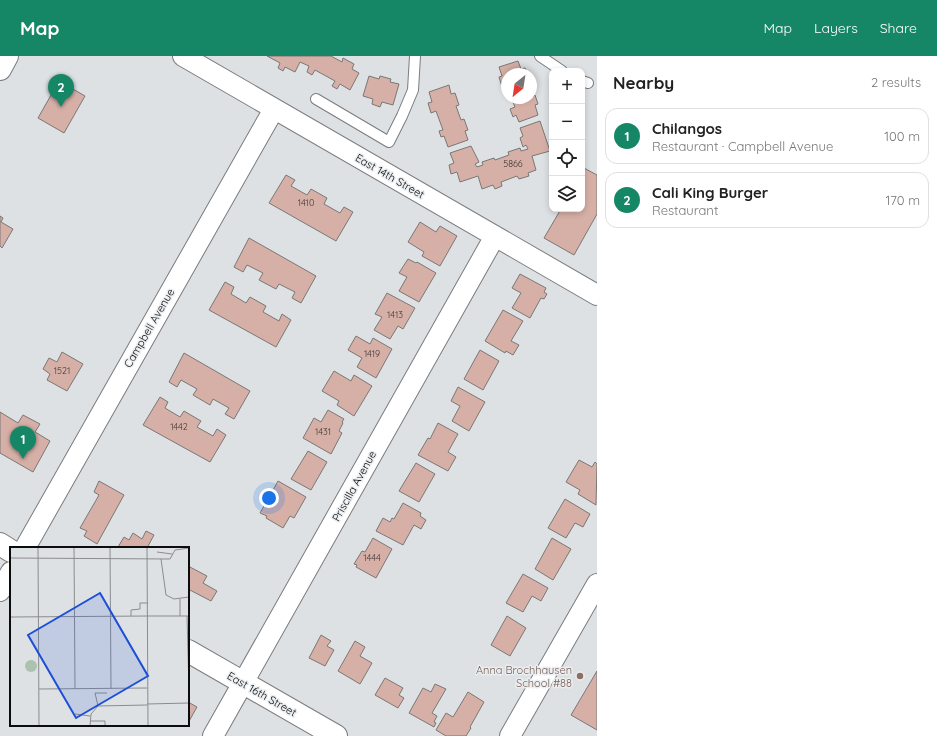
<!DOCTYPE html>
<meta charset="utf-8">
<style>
:root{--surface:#fff;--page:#f2f2f2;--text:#222;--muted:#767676;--line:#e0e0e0;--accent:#168766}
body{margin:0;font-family:Quicksand,sans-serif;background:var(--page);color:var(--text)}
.controls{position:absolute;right:12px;top:12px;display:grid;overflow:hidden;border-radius:8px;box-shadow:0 2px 6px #0003}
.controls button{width:36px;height:36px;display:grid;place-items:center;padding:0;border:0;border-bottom:1px solid var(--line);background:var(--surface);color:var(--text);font:20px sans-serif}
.compass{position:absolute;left:501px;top:12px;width:36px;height:36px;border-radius:50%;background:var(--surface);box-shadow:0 2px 6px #0003;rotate:210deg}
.you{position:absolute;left:269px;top:442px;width:14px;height:14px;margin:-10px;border:3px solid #fff;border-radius:50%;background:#1a73e8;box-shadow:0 0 0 6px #1a73e833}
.badge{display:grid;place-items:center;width:26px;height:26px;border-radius:50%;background:var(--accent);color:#fff;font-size:13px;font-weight:700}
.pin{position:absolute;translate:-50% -33px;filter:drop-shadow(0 1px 2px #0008)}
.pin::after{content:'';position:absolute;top:21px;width:14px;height:12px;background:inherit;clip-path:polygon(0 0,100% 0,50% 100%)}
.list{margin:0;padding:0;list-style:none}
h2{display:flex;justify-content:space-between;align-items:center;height:52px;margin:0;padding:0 16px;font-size:17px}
h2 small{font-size:13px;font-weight:400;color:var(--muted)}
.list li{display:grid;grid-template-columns:26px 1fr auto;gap:12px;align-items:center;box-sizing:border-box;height:56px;margin:0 8px 8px;padding:0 8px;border:1px solid var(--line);border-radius:12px}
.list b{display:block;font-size:15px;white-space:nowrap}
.list p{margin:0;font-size:13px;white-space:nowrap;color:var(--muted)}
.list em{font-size:13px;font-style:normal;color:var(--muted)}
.icon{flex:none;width:22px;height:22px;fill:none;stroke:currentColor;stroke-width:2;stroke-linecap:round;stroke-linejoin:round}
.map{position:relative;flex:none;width:597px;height:680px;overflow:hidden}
header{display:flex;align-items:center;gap:24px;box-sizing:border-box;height:56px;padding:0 20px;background:var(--accent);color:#fff}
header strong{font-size:19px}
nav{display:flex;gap:22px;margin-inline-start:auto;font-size:14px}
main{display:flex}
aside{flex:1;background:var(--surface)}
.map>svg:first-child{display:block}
.building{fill:#d6b0a6;stroke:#7a7776}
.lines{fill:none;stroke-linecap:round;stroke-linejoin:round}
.service-casing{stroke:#7a7c7f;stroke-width:12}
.minor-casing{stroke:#7a7c7f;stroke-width:22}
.secondary-casing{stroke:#7a7c7f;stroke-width:24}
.service{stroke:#fff;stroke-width:10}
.minor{stroke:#fff;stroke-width:20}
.secondary{stroke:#fff;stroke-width:22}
.education-dot{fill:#8d6e63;stroke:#ebeef1;stroke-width:1.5}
.labels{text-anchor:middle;stroke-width:3;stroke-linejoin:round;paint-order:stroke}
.number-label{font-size:9px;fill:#3e3533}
.street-label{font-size:11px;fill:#0b0c0d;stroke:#ebeef1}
.education-label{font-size:11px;fill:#785e54;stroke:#ebeef1;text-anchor:end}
.inset-road{fill:none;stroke:#8a8c8e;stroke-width:1}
.view{fill:#1d4ed8;fill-opacity:0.15;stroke:#1d4ed8;stroke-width:2}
.inset-edge{fill:none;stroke:#0b0c0d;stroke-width:2}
</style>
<header>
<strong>Map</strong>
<nav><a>Map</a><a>Layers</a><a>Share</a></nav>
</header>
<main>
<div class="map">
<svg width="597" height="680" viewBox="0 0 597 680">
<rect width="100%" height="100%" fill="#dee1e4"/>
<!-- building -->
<path class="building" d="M267,0H331L342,6L343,2L354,8L352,13L359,17L350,34L340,28L337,33L332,30L335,25L315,14L312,19L307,16L309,10L300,6L295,16L285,11L283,15L278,12L280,7Z
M518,5L521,13L525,12L528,18H507V32L503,34L499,21L502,20L499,11Z
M369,20L379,23L380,20L391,23L390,26L399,28L393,49L382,46L380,51L372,48L373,43L363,40Z
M59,25L85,40L64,77L38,62Z
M449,29L451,38L455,37L459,49L456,50L461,64L464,63L468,74L465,75L468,84L448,91L444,80L441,81L439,75L443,74L436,55L431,57L428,47L432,46L429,36Z
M531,39L532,41L535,39L538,48L535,49L538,59L519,66L516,59L513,61L510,53L515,51L511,42H531Z
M540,65L550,95L532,100L536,114L528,117L529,120L519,123L517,120L501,126L502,130L495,133L493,129L482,133L478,120L460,126L457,116L451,118L449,109L454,107L450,97L471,90L479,106L475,108L477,111L483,109L482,106L494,102L495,104L509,99L508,96L520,92L521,95L528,93L526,89L523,91L520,82L523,80L520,72Z
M584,112L597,119V158L574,199L544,182L561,153H582V116Z
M286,119L295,124L291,130L307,139L311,133L327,142L324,148L340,157L344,151L353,156L336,185L269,147Z
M0,160L3,162L1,166L13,173L2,192L0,190Z
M420,166L436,176L440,170L457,180L440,210L422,200L424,196L408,186Z
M249,182L316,220L301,247L292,242L295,236L279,228L276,233L259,224L263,217L247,209L243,216L234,211Z
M408,203L416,207L417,206L436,217L419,246L399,235L407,221L399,217Z
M520,218L546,232L544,236L547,238L544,243L541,242L530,262L512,252L521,237L512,232Z
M225,226L234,231L231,238L246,247L250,241L266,250L263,256L279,265L282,258L291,264L276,291L209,254Z
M387,237L415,252L403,273L398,270L390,283L374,274L382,261L375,258Z
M503,254L523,265L511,285L519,289L513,299L506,295L505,297L485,285Z
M356,280L370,288L373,282L392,293L376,322L357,311L362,302L348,294Z
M480,294L499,305L483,334L464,323Z
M62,296L83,308L67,335L47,324L50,318L43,313L49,302L57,306Z
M184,297L250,335L234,363L225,358L229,352L213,343L210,349L193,339L197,333L181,324L177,331L169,326Z
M334,315L351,325L354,319L372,330L354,360L337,349L339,345L322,335Z
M458,331L485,346L469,375L452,365L460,350L451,345Z
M160,341L168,346L165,352L180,361L184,355L201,365L197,371L213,380L217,373L226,379L210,406L143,369Z
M328,354L344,363L342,366L343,367L339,375L342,377L331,398L303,382L314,362L321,366Z
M0,356L18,367L23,359L40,368L35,376L50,385L33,416L0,397Z
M438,367L458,378L448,396L456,401L448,415L418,399L428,382L430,383Z
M308,395L327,406L311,434L291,423Z
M579,404L592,411L595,406L597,408L596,449L578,438L580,434L566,426Z
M416,407L435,418L419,446L399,435Z
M99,425L124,439L97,488L84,480L87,475L80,472L99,439L94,436Z
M278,425L306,441L294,462L290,460L283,472L266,462L267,460L260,457Z
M565,443L590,458L583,471L575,467L566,482L548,472Z
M403,447L421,457L420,460L426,464L421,473L414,469L403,489L376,475L383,462L390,466L392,462L394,463Z
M146,475L154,479L147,492L118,491L124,481L129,484L133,477L142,483Z
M373,482L392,493L376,522L356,511L357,509L354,508L362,495L365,496Z
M552,482L571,493L553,524L535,513Z
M188,510L207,520L203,527L217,535L211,545L188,533Z
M523,518L548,532L541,545L532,540L523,556L506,547Z
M507,560L526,572L510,600L491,589Z
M321,579L331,585L327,590L334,594L325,610L309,602Z
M355,585L365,591L360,600L372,607L360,628L338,615Z
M597,615V674L571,659Z
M385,622L403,632L399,639L404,642L398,652L375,639Z
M435,628L446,633L432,657L437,660L434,666L436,667L434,671L409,657L423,632L431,636Z
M468,636L484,646L470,671L471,672L466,680H446L436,674L446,657L453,661Z
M188,646L197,651L188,667Z"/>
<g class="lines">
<defs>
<path id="service" d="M540,0L562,15
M582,25L588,27
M316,43L389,86L402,60L413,34L415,0"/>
<path id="minor" d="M183,0L597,239
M25,492L274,53
M0,535L11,516
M213,680L495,180
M510,680L597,528"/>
<path id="secondary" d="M0,13L7,0
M0,488L11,495
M188,595L336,680"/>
</defs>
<!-- service casing -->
<use href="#service" class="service-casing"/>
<!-- minor casing -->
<use href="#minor" class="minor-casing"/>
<!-- secondary casing -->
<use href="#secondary" class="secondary-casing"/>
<!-- service -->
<use href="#service" class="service"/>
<!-- minor -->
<use href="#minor" class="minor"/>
<!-- secondary -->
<use href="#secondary" class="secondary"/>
</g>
<!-- markers -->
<circle class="education-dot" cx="580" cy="620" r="4"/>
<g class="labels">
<!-- number labels -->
<g class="number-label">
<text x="513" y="111">5866</text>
<text x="306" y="150">1410</text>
<text x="395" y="262">1413</text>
<text x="372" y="301">1419</text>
<text x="62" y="318">1521</text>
<text x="179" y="374">1442</text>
<text x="323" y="379">1431</text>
<text x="372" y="505">1444</text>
</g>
<!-- street labels -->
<g class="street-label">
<text transform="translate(390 120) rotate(30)" y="4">East 14th Street</text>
<text transform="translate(149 272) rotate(-60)" y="4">Campbell Avenue</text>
<text transform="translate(354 430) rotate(-61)" y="4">Priscilla Avenue</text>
<text transform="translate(262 638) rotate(30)" y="4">East 16th Street</text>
</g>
<!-- education labels -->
<g class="education-label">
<text x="572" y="618">Anna Brochhausen<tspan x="572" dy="13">School #88</tspan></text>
</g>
</g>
<!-- overview -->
<g transform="translate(10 491)">
<rect width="179" height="179" fill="#dee1e4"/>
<path d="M15 119a6 6 0 1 1 12 0a6 6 0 1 1-12 0Z" fill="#acc2ae"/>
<path class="inset-road" d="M28,0L29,179M64,0L65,142M100,0L101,142M137,0L138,179M147,5L162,7M0,11L160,12L165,3L179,1M151,12L156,48L164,52L179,50M121,69V63L130,62V56H138M138,69H178M170,69V52M177,69L179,143M0,70L138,69M29,142L137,141M137,157L179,156M88,159L85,146H97M65,167L80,169M80,174H95V179M80,179L81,167L88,159L137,158"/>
<path class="view" d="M90,46L138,129L66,171L18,88Z"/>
<rect width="179" height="179" class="inset-edge"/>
</g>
</svg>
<div class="controls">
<button>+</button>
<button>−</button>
<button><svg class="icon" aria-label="locate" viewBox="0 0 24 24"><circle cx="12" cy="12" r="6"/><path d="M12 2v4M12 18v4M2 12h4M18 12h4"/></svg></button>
<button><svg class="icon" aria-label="layers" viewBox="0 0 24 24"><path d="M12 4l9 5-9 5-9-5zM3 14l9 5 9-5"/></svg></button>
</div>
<svg class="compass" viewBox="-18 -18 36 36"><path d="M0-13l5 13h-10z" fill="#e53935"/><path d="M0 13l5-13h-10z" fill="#767676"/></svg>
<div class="you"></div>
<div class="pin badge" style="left:23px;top:403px">1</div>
<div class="pin badge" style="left:61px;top:51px">2</div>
</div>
<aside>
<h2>Nearby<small>2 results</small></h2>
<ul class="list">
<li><span class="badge">1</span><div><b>Chilangos</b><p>Restaurant · Campbell Avenue</p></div><em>100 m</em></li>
<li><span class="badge">2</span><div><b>Cali King Burger</b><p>Restaurant</p></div><em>170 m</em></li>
</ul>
</aside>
</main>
